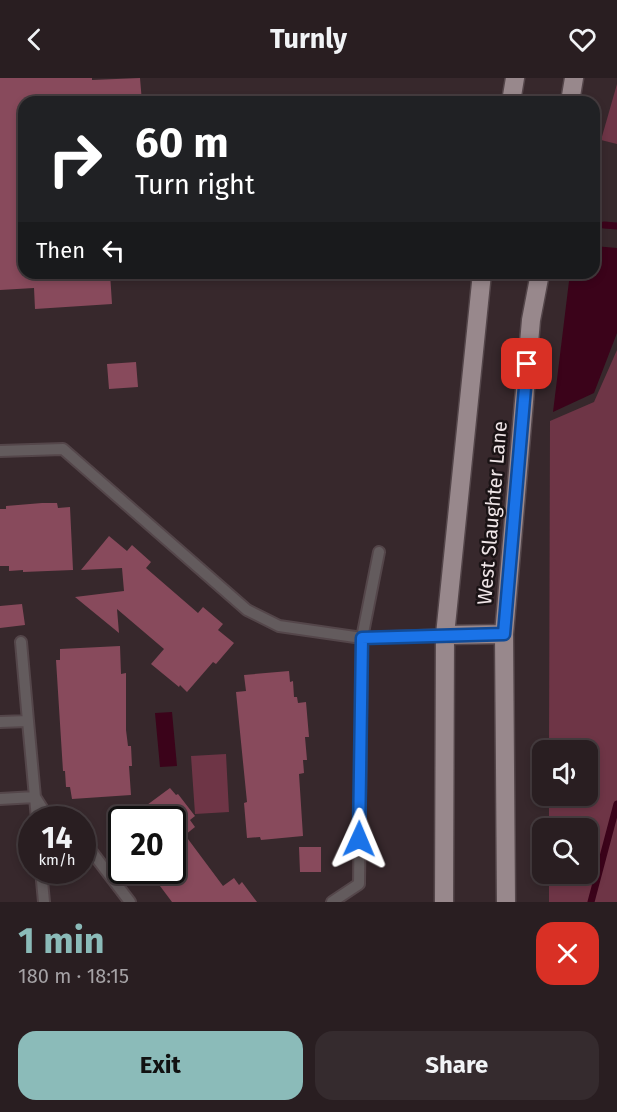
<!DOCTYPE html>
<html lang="en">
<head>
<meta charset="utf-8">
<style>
	:root { --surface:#291e21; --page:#352b2e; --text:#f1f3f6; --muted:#a5a2a5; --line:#453c3f; --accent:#8bbbb9 }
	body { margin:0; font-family:"Fira Sans",sans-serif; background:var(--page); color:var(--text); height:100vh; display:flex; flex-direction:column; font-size:22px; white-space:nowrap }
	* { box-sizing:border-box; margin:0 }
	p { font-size:20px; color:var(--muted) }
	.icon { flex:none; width:33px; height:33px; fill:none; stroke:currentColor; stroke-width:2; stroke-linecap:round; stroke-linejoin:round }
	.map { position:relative; height:824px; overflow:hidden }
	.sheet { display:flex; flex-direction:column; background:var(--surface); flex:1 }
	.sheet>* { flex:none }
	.banner { position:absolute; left:18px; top:18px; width:582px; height:183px; border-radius:18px; box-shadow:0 3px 9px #0003,0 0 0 2px var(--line); background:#202124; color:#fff; overflow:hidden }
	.buttons { position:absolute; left:532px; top:662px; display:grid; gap:12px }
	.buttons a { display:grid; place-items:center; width:66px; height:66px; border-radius:12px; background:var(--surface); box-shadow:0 3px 9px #0003,0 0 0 2px var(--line); font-size:30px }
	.speed { position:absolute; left:18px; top:728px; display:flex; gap:12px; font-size:30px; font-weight:700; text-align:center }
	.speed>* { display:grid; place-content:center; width:78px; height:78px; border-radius:50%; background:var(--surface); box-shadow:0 3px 9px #0003,0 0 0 2px var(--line); line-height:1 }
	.speed small { font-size:15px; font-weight:400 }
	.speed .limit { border:3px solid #111; border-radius:9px; background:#fff; color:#111 }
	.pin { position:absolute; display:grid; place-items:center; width:51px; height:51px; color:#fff; margin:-26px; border-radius:12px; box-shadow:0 3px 9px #0006 }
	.me { position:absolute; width:66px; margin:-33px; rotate:1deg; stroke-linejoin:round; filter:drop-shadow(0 0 4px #0008) }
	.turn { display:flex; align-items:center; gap:21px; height:126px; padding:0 18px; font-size:27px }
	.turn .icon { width:78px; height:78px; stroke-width:2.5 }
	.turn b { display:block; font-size:42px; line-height:51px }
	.then { display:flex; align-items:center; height:57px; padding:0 18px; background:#0003; gap:12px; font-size:22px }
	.round { display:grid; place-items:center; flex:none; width:63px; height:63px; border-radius:18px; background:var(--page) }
	.summary { display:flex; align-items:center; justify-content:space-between; height:102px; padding:0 18px }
	h1 { font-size:36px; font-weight:700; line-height:45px; color:var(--accent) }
	.primary-button { display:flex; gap:12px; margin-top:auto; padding:12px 18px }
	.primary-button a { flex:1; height:69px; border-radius:18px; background:var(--accent); color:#111; font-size:24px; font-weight:700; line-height:69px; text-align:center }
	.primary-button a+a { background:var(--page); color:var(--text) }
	header { display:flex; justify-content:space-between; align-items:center; height:78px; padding:0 18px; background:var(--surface); font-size:27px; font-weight:700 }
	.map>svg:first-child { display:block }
	.green { fill:#6e3546 }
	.water { fill:#3b031a }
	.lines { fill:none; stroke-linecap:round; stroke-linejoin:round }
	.stream { stroke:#3b031a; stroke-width:7 }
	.building { fill:#884a5c }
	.lane-casing { stroke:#54464a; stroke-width:14 }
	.primary-casing { stroke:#54464a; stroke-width:21 }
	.lane { stroke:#635b5d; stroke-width:10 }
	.primary { stroke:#98888c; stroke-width:18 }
	.route-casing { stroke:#114b97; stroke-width:15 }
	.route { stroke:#1a73e8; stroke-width:10 }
	.labels { text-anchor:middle; stroke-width:5; stroke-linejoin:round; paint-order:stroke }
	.street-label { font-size:20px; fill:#efe5e7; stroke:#1a1315 }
</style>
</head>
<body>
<header><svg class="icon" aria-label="back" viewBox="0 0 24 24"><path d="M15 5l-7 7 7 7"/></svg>Turnly<svg class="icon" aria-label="heart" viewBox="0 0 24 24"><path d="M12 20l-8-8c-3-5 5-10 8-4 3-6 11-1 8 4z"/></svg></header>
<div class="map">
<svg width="617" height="824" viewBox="0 0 617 824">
	<rect width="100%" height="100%" fill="#37282c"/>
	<path class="green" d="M 617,6 L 617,66 L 601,62 Z
		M 617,272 L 617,824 L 549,824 L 549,795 L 588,795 L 588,750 L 549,750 L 549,717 L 588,717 L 588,672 L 549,672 L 550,343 L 594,324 Z
		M 226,676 L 229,734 L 195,736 L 191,678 Z"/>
	<path class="water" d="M 594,168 L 617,170 L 617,255 L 594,315 L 553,334 L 570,195 L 594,195 Z
		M 172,634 L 177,688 L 160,689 L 155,635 Z"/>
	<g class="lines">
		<path class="stream" d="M 604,147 L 617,148
			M 591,824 L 617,726"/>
	</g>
	<path class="building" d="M 0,0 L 92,0 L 92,2 L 140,0 L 142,24 L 24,24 L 24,195 L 110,195 L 112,226 L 35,231 L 34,210 L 0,212 Z
		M 136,284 L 138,309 L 109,311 L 107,286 Z
		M 42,425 L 57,425 L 58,430 L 70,429 L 73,492 L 23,494 L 23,492 L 9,493 L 9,488 L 0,488 L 0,431 L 6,431 L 6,428 Z
		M 109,458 L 127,473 L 132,467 L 151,484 L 146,490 L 198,535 L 203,529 L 223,546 L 218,552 L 234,565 L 216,586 L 213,584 L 187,614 L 180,607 L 179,609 L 151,586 L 164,571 L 117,531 L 119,555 L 75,519 L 124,513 L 122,490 L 81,492 Z
		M 22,526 L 25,547 L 0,550 L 0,528 Z
		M 120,568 L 121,596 L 126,595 L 126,652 L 128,668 L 131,668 L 132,688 L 129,688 L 131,717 L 72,721 L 70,709 L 66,709 L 65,693 L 63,693 L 56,582 L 60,582 L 60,571 Z
		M 289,593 L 290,604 L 293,603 L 294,619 L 297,619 L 298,625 L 306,624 L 309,659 L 305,659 L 307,682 L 303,682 L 304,695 L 299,696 L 303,758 L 261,762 L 260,759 L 247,760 L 244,725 L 247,724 L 236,614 L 246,613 L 244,597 Z
		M 170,710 L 176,717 L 178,716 L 195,738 L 190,742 L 195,749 L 185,757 L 223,808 L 234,800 L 239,807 L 242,804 L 257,824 L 172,824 L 148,792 L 172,792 L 172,741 L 128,741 Z
		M 299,769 L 321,769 L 321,794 L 300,794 Z"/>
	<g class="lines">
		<g class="lane-casing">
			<path id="lane" d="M 0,373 L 63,371 L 247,532 L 279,548 L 362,560 L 445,557
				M 21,564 L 28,643
				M 0,644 L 28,643 L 37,741
				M 0,721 L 35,719 L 49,741
				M 82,761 L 130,824
				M 41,792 L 44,824
				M 332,824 L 359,806 L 362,560 L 379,474"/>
		</g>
		<g class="primary-casing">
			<path id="primary" d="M 511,24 L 515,0
				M 570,24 L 574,0
				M 445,557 L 504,556
				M 444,824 L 445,557 L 482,195
				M 506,824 L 504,556 L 531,242 L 540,195"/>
		</g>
		<use href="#lane" class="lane"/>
		<use href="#primary" class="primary"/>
	</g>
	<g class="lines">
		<g class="route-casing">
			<path id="route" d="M 359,761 L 362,560 L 504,556 L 527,286"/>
		</g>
		<use href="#route" class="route"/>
	</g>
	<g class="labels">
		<g class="street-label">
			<text transform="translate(492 435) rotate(-85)" y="7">West Slaughter Lane</text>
		</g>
	</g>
</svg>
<div class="buttons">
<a><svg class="icon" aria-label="sound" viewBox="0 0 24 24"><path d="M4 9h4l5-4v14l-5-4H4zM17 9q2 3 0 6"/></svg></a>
<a><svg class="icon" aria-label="search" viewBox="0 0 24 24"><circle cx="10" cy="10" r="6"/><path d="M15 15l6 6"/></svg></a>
</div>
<div class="speed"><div>14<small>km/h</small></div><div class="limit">20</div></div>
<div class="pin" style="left:527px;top:286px;background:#d93025"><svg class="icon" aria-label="arrive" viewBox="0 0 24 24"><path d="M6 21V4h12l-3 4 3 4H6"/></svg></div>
<svg class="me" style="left:359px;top:761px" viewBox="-20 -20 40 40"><path d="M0-17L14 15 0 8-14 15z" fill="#1a73e8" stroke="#fff" stroke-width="4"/></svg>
<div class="banner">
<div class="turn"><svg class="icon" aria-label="right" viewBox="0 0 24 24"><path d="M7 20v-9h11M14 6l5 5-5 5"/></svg><div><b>60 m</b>Turn right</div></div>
<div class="then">Then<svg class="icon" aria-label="left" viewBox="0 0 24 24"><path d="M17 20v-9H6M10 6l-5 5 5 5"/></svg></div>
</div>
</div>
<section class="sheet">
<div class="summary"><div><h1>1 min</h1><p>180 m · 18:15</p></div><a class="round" style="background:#d93025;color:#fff"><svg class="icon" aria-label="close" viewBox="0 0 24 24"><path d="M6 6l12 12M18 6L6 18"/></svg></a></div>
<div class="primary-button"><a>Exit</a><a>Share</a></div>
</section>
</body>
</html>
